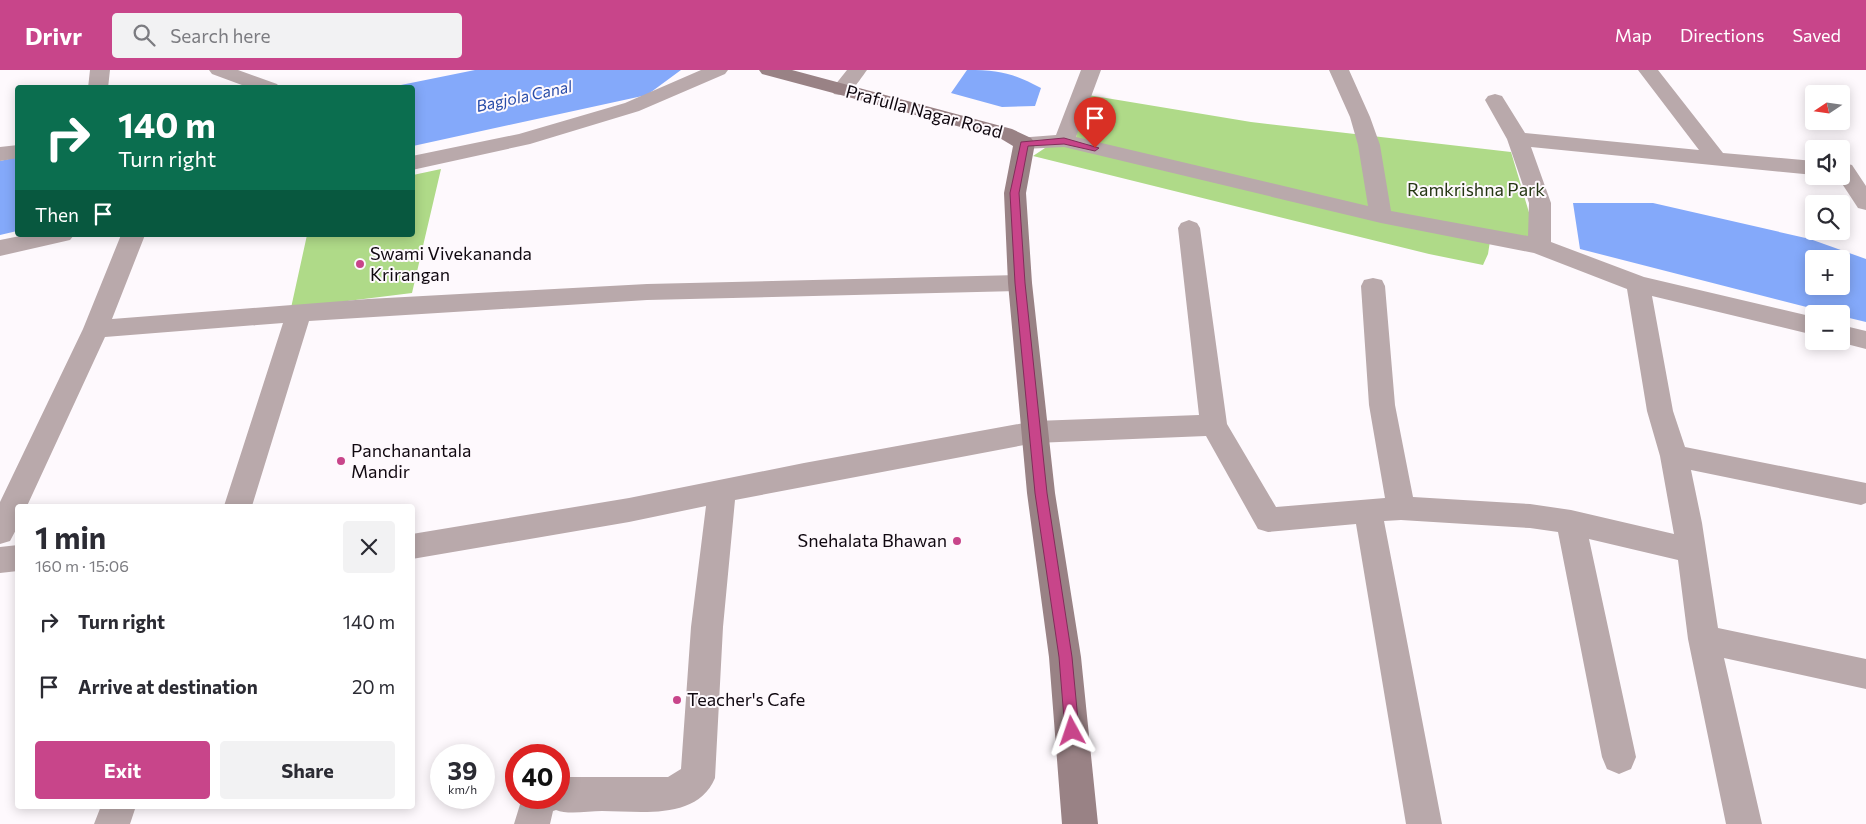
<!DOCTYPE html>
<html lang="en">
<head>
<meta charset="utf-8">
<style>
	:root { --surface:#fff; --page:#f2f2f3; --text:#2b2b33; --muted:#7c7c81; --accent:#c8458a }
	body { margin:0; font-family:Commissioner,sans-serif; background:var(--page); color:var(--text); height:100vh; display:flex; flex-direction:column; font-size:19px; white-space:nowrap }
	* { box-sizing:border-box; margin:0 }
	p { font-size:16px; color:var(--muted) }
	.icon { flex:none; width:28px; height:28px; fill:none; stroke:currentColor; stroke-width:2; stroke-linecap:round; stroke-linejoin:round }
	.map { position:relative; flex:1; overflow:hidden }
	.drawer { position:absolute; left:15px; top:434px; width:400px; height:305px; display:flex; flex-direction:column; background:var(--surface); border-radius:5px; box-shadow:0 2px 12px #0003 }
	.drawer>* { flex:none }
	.top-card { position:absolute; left:15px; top:15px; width:400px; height:152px; border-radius:5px; box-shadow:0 2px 12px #0003; background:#0b6e4f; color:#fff; overflow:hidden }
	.needle { width:32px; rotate:257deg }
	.buttons { position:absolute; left:1805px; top:15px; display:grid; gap:10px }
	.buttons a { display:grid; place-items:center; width:45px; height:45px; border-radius:5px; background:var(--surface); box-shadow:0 2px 12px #0003; font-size:25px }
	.speed { position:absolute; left:430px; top:674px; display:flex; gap:10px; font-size:25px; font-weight:700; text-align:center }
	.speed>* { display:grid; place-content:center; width:65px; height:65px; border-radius:50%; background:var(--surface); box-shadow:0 2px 12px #0003; line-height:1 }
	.speed small { font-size:12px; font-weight:400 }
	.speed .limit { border:8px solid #d22; background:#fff; color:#111 }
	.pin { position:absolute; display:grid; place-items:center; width:42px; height:42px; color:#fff; margin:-51px -21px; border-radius:50% 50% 50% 0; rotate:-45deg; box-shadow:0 0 5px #0007 }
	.pin .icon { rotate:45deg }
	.me { position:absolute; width:55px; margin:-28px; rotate:355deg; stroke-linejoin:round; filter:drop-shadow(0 0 4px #0008) }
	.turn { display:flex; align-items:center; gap:18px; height:105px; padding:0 20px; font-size:22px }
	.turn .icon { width:65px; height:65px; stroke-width:2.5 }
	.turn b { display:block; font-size:35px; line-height:42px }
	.then { display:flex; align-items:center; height:48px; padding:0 20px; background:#0003; gap:10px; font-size:19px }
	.round { display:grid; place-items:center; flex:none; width:52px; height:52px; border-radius:5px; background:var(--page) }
	.summary { display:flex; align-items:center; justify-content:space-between; height:85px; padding:0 20px }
	h1 { font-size:30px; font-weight:700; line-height:38px }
	.cta { display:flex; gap:10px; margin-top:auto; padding:10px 20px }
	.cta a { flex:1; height:58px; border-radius:5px; background:var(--accent); color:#fff; font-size:20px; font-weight:700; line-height:58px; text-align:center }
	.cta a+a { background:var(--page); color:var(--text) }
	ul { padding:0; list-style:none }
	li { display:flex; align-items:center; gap:15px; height:65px; padding:0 20px }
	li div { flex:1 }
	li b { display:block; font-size:19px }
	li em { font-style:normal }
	header { display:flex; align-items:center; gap:30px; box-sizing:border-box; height:70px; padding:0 25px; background:var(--accent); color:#fff }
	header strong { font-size:24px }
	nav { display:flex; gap:28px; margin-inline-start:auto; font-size:18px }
	.search { width:350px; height:45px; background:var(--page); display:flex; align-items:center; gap:12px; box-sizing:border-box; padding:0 18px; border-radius:5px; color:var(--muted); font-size:19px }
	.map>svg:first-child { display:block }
	.green { fill:#afda88 }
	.water { fill:#84a9fa; fill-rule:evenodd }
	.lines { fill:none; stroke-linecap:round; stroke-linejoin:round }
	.street { fill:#b9a9ab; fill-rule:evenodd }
	.secondary { fill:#998285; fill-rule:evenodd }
	.route { fill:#c8458a; stroke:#822d5a }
	.poi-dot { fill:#c8458a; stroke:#fef9fd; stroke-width:2 }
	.labels { text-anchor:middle; stroke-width:4; stroke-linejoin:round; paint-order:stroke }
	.far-water-label { font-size:16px; font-style:italic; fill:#284ca8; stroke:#fef9fd }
	.street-label { font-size:18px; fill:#100810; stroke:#fef9fd }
	.park-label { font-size:18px; fill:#253613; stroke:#fef9fd }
	.poi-label { font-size:18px; fill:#100810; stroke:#fef9fd; text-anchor:start }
</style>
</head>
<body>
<header>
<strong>Drivr</strong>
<div class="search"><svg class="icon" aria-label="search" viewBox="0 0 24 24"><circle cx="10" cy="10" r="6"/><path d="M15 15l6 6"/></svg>Search here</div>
<nav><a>Map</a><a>Directions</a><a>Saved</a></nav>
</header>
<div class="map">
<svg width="1866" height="754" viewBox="0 0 1866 754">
	<rect width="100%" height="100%" fill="#fef9fd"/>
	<path class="green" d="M 1082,24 L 1251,52 L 1511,82 L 1539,176 L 1490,171 L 1488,184 L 1483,195 L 1429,184 L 1033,86 L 1048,76 L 1076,68 Z
		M 441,99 L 412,223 L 291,238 L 307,165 L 412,165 L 413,105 Z"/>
	<path class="water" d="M 475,0 L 681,0 L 647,25 L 413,76 L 412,18 L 386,18 Z
		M 967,0 C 1000,0 1012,3 1041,18 L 1035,36 L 1002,37 L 951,23 Z
		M 17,87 L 17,161 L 0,165 L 0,91 Z
		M 1573,133 L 1653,133 L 1810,169 L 1866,189 L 1866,252 L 1841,246 L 1841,244 L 1834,244 L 1580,179 ZM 1814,189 L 1841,189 L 1841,216 L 1814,216 Z"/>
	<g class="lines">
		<path class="street" d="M 90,0 L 110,0 L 108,18 L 88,18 Z
			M 209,0 L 238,0 L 277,14 L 280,18 L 250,18 L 212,4 Z
			M 701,0 L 728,0 L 725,4 L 639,41 L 530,74 L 412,100 L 412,86 L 519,64 L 625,33 Z
			M 847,0 L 867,0 C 858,12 850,28 834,24 L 831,20 Z
			M 1081,0 L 1101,0 L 1076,67 L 1368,136 L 1358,75 L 1350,47 L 1329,0 L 1349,0 L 1370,47 L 1380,75 L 1391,141 L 1528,166 L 1529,133 L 1507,69 L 1485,30 L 1488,26 L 1495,24 L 1502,26 L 1525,63 L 1699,80 L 1638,0 L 1658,0 L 1723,83 L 1814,91 L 1814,105 L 1531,77 L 1551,133 L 1551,172 L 1644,207 L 1814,247 L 1814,265 L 1652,226 L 1673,341 L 1685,377 L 1866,413 L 1866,433 L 1861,435 L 1691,400 L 1702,453 L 1718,558 L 1866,589 L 1866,619 L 1724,588 L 1762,754 L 1726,754 L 1688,569 L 1678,490 L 1589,469 L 1636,687 L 1631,699 L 1619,704 L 1607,699 L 1602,687 L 1558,462 L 1530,458 L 1401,450 L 1384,451 L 1442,754 L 1406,754 L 1356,454 L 1268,462 L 1258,459 L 1206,366 L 1035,373 L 735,430 L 723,557 L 715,708 C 697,751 639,741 602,741 C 588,741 568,745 556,740 L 553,741 L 550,754 L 514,754 L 522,728 L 559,728 L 559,707 L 668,707 L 681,699 L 691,557 L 706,436 L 629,452 L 412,489 L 412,464 L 629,428 L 804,393 L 1035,351 L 1199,345 L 1178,158 L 1181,153 L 1189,150 L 1197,153 L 1200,158 L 1227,354 L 1276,437 L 1385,428 L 1369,335 L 1361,216 L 1364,210 L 1373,208 L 1382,210 L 1385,216 L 1395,335 L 1413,427 L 1530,434 L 1571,440 L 1674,464 L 1660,386 L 1647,341 L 1627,219 L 1534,183 L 1381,153 L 1064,77 L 1024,79 L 1017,78 L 1013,73 L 1017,68 L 1056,65 Z
			M 18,75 L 18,88 L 0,91 L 0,77 Z
			M 1844,93 L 1852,95 L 1866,116 L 1866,140 L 1858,138 L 1837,106 L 1841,106 L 1841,94 Z
			M 25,165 L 74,165 L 70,170 L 0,186 L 0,170 Z
			M 121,165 L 145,165 L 112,249 L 368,229 L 647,214 L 1020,205 L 1029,207 L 1032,213 L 1029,219 L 1020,221 L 647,230 L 309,251 L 252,436 L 224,436 L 283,253 L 105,267 L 27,436 L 18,436 L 18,456 L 10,471 L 0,474 L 0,432 L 83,259 Z
			M 1841,255 L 1866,261 L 1866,279 L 1835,271 L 1841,271 Z
			M 18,475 L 18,501 L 0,503 L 0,477 Z
			M 101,736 L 136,736 L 130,754 L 94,754 Z"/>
		<path class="secondary" d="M 759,0 L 792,0 L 1012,59 L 1031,68 L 1035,73 L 1026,123 L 1032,213 L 1055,423 L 1081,587 L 1098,754 L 1062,754 L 1049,587 L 1027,423 L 1008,213 L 1004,123 L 1013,76 L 998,67 L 762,4 Z"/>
	</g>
	<path class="route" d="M 1064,68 L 1099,78 L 1095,81 L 1064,74 L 1028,76 L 1019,123 L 1025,213 L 1047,423 L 1072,587 L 1079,661 L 1077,666 L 1072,668 L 1067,666 L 1065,661 L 1059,587 L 1035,423 L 1015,213 L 1010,123 L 1021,72 Z"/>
	<g class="poi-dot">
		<circle cx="360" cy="194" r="5"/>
		<circle cx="341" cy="391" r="5"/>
		<circle cx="957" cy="471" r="5"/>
		<circle cx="677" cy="630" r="5"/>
	</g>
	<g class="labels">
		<g class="far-water-label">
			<text transform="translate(524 26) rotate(-12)" y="6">Bagjola Canal</text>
		</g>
		<g class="street-label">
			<text transform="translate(924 42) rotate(15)" y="6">Prafulla Nagar Road</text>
		</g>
		<g class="park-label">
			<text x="1476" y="126">Ramkrishna Park</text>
		</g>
		<g class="poi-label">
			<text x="370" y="190">Swami Vivekananda<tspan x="370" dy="21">Krirangan</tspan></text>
			<text x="351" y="387">Panchanantala<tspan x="351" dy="21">Mandir</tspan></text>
			<text x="947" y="477" text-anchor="end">Snehalata Bhawan</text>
			<text x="687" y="636">Teacher's Cafe</text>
		</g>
	</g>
</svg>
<div class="buttons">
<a><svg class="needle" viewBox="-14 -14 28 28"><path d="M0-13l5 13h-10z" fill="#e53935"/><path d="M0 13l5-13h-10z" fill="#7c7c81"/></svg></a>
<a><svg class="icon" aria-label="sound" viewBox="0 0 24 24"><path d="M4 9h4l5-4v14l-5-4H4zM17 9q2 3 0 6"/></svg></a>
<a><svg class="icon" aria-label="search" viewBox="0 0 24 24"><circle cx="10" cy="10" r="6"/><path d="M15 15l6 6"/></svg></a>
<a>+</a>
<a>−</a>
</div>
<div class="speed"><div>39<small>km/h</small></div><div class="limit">40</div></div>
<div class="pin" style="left:1095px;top:78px;background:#d93025"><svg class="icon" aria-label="arrive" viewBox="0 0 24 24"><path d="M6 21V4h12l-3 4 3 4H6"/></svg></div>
<svg class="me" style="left:1072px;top:661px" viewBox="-20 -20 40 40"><path d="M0-17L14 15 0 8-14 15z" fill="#c8458a" stroke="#fff" stroke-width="4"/></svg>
<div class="top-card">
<div class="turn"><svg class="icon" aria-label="right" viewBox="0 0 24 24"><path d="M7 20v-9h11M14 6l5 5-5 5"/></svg><div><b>140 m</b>Turn right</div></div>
<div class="then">Then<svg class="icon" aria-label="arrive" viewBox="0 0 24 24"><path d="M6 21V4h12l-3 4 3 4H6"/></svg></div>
</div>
<section class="drawer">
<div class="summary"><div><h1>1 min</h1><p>160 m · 15:06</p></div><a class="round"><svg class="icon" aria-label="close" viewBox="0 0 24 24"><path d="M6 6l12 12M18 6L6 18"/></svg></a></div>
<ul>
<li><svg class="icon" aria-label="right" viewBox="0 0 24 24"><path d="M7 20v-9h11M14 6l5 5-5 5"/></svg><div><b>Turn right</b></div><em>140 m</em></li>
<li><svg class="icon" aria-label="arrive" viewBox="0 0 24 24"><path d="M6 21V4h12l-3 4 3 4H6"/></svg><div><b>Arrive at destination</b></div><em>20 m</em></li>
</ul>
<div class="cta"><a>Exit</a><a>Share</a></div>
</section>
</div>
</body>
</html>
